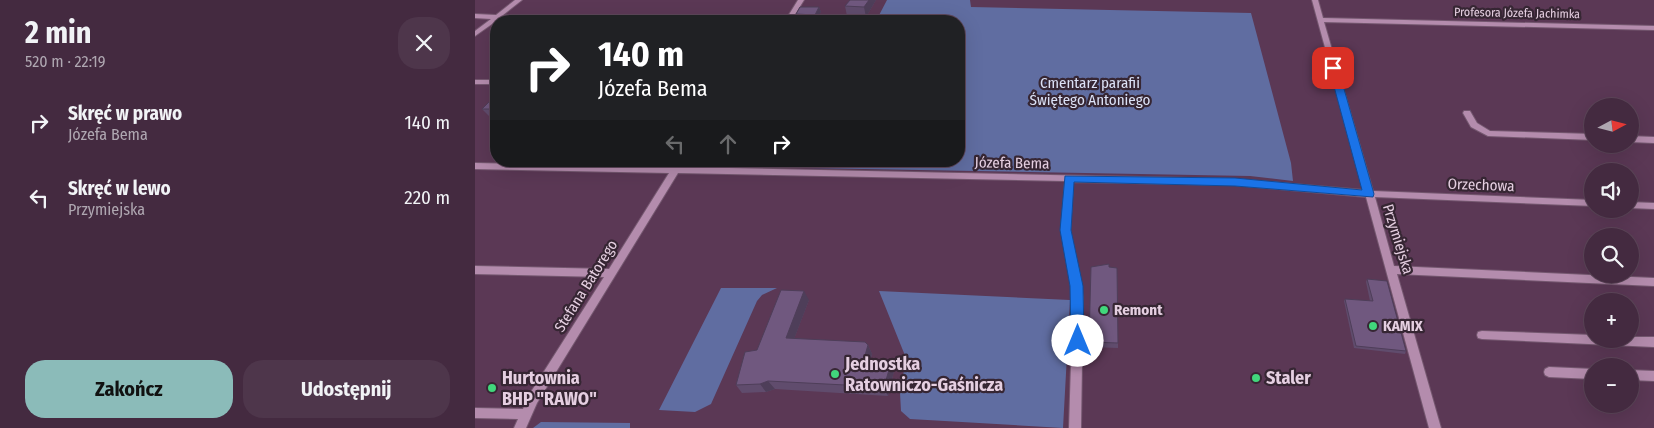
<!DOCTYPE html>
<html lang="pl">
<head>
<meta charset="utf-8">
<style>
	:root { --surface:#442a40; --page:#4e364b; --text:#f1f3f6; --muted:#afa7b1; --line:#5c4659; --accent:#8bbbb9 }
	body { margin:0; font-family:"Fira Sans Condensed",sans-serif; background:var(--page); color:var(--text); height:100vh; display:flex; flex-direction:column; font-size:19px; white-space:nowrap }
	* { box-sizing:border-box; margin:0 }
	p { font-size:16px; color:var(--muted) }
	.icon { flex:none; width:28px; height:28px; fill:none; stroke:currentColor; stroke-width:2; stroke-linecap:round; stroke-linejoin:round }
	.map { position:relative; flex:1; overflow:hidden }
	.sheet { display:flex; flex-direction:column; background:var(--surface); width:475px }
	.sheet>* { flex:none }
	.guide { position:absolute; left:15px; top:15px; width:475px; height:152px; border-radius:20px; box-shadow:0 5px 20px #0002,0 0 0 1px var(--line); background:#202124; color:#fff; overflow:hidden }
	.needle { width:32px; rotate:83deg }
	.tools { position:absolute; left:1109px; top:98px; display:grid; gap:10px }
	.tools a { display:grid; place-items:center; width:55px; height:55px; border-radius:50%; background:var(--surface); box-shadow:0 5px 20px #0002,0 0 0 1px var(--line); font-size:25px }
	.pin { position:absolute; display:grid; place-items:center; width:42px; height:42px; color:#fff; margin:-21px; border-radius:10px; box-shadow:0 2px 8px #0006 }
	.me { position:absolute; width:55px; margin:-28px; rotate:0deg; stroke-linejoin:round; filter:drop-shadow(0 0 4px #0008) }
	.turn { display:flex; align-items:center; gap:18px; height:105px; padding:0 25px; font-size:22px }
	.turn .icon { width:65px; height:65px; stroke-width:2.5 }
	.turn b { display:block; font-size:35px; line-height:42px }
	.lanes { display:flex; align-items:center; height:48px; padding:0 25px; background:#0003; justify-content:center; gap:25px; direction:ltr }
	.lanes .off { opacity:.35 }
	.round { display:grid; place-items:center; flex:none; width:52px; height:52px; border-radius:20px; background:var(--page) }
	.head { display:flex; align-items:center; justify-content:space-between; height:85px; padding:0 25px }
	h1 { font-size:30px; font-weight:700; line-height:38px }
	.primary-button { display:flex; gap:10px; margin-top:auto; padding:10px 25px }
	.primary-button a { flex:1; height:58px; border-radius:20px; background:var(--accent); color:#111; font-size:20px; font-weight:700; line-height:58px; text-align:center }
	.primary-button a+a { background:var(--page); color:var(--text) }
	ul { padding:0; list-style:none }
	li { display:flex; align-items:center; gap:15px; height:75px; padding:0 25px }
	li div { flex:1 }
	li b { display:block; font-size:19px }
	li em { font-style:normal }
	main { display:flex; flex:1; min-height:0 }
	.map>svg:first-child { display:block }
	.green { fill:#606da1 }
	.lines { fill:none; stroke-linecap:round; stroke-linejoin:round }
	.minor-casing { stroke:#74576f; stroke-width:2 }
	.minor { fill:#b48cad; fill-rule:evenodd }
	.wall { fill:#604c6d }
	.shaded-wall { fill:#4e3e59 }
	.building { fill:#70587f; stroke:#4e3e59 }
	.route { fill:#1a73e8; stroke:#114b97 }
	.poi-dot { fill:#41d77c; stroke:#362633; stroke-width:2 }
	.labels { text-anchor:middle; stroke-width:4.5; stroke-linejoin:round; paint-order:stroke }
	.far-street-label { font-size:12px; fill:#e5cfe1; stroke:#362633 }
	.park-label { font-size:15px; fill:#dce2f7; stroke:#362633 }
	.street-label { font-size:15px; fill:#e5cfe1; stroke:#362633 }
	.poi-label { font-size:15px; font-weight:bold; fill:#e5cfe1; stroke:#362633; text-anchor:start }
	.near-poi-label { font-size:18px; font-weight:bold; fill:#e5cfe1; stroke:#362633; text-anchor:start }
</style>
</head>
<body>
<main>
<section class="sheet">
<div class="head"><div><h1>2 min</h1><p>520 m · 22:19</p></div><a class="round"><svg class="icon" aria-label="close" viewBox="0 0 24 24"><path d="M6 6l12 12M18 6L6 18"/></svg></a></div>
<ul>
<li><svg class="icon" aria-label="right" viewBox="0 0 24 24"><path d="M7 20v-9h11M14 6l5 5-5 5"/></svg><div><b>Skręć w prawo</b><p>Józefa Bema</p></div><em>140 m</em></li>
<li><svg class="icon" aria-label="left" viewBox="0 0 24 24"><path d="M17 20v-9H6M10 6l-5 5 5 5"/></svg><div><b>Skręć w lewo</b><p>Przymiejska</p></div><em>220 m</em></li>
</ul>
<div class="primary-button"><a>Zakończ</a><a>Udostępnij</a></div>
</section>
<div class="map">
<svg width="1179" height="428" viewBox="0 0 1179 428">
	<rect width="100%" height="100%" fill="#5b3855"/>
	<path class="green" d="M 412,0 L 495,0 L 496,7 L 776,13 L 816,163 L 818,181 L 775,176 L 274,167 L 277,161 L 484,161 L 484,21 L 401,21 Z
		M 246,288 L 302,288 L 287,295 L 282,301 L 236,404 L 220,412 L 184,410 Z
		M 404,291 L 595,300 L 588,428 L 435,419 L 426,411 L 425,393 L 431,358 Z
		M 66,422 L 155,423 L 155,428 L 58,428 Z"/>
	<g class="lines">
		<g class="minor-casing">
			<path id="minor" d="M 40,0 L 47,0 L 28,15 L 126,19 L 129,21 L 84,21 L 24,19 L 0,36 L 0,31 L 16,19 L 0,18 L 0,14 L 21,15 Z
				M 323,0 L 329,0 L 316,21 L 310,21 Z
				M 837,0 L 843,0 L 848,18 L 1179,26 L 1179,30 L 849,22 L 898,191 L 1118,200 L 1118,206 L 900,197 L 919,266 L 1179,278 L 1179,286 L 922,274 L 966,428 L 954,428 L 891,197 L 760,185 L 598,182 L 595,230 L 608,298 L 606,428 L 594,428 L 598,298 L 587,230 L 590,181 L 203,173 L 62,403 L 51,428 L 39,428 L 43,419 L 0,418 L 0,408 L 48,409 L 54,395 L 129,277 L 0,274 L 0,266 L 134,269 L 194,173 L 0,169 L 0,163 L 198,167 L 202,161 L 210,161 L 206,167 L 760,179 L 889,190 Z
				M 0,80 L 21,80 L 21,84 L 0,84 Z
				M 989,111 L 995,111 L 1002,123 L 1015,131 L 1118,134 L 1118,140 L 1013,136 L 996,127 L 988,113 Z
				M 1155,136 L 1179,137 L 1179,143 L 1155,142 Z
				M 1155,202 L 1179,203 L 1179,209 L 1155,208 Z
				M 1007,331 L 1118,335 L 1118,339 L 1155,339 L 1155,337 L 1179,337 L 1179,347 L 1007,339 L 1003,338 L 1002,335 L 1003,332 Z
				M 1074,367 L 1118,369 L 1118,379 L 1074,377 L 1070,375 L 1069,372 L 1070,369 Z
				M 1155,370 L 1179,371 L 1179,381 L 1155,380 Z"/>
		</g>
		<use href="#minor" class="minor"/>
	</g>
	<path class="wall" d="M 375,0 L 401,0 L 391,17 L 372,16 L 370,6 Z
		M 344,7 L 346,12 L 341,20 L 322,19 L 321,14 Z
		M 21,95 L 21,116 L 14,116 L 7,109 Z
		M 616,267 L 643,343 L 643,348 L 614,347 Z
		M 892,279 L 931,351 L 930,354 L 879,348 L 869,301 L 870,299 L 895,301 L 891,282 Z
		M 334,300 L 319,339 L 393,345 L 397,354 L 395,362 L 416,363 L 419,371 L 413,396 L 300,389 L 291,392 L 267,393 L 261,385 L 282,350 Z"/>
	<path class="shaded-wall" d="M 394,0 L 401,0 L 391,17 L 389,7 Z
		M 344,7 L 346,12 L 341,20 L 340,15 Z
		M 329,291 L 334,300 L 316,347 L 311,338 Z
		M 393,345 L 397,354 L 392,370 L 388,362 Z
		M 416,363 L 419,371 L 413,396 L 409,387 Z
		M 293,381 L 300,389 L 291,392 L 285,384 Z"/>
	<path class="building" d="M 375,0 L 394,0 L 389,7 L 370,6 Z
		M 325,7 L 344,7 L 340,15 L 321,14 Z
		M 21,95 L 21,107 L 19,109 L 7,109 Z
		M 634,264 L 634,267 L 642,268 L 643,343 L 614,342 L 616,267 Z
		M 892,279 L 912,281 L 931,351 L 881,346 L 870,299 L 898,301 Z
		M 306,290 L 329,291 L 311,338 L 390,342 L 393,345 L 388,362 L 416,363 L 409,387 L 293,381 L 285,384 L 261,385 L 270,352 L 282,350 Z"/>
	<path class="route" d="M 858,65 L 863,68 L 899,194 L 898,197 L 760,186 L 599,182 L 596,230 L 608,286 L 609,341 L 607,345 L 603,346 L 598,345 L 596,341 L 595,286 L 585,230 L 590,176 L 760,178 L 887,190 L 854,68 Z"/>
	<g class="poi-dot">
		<circle cx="629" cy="310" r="5"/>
		<circle cx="898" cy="326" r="5"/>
		<circle cx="360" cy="374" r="5"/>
		<circle cx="781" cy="378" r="5"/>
		<circle cx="17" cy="388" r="5"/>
	</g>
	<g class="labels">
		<g class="far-street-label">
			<text transform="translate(1042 13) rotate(1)" y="4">Profesora Józefa Jachimka</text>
		</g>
		<g class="park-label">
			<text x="615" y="88">Cmentarz parafii<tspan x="615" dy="17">Świętego Antoniego</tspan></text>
		</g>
		<g class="street-label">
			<text transform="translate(537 163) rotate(1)" y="5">Józefa Bema</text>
			<text transform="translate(1006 185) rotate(2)" y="5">Orzechowa</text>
			<text transform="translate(923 239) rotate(73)" y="5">Przymiejska</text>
			<text transform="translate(111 286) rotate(-58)" y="5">Stefana Batorego</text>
		</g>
		<g class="poi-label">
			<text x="639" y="315">Remont</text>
			<text x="908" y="331">KAMIX</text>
		</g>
		<g class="near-poi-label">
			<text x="370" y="370">Jednostka<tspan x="370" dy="21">Ratowniczo-Gaśnicza</tspan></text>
			<text x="27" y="384">Hurtownia<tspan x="27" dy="21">BHP "RAWO"</tspan></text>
			<text x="791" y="384">Staler</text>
		</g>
	</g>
</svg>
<div class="tools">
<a><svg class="needle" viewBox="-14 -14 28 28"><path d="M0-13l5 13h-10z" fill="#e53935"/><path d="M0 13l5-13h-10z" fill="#afa7b1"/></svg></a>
<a><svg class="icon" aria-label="sound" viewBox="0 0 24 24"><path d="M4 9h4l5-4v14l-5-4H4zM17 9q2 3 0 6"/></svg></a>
<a><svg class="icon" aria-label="search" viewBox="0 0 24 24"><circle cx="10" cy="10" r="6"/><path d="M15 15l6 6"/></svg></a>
<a>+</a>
<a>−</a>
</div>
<div class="pin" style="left:858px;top:68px;background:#d93025"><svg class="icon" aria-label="arrive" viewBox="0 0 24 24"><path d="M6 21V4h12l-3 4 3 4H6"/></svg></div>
<svg class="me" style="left:603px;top:341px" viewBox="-20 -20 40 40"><circle r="19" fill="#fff"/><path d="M0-13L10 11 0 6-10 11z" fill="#1a73e8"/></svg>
<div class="guide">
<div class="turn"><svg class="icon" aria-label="right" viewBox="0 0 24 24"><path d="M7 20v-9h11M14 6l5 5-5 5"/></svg><div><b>140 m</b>Józefa Bema</div></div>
<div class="lanes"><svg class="icon off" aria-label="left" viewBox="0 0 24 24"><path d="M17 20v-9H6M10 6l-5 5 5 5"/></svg><svg class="icon off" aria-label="ahead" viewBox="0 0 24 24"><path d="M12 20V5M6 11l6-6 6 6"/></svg><svg class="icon" aria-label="right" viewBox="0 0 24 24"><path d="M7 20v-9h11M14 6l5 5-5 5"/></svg></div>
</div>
</div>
</main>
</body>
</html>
